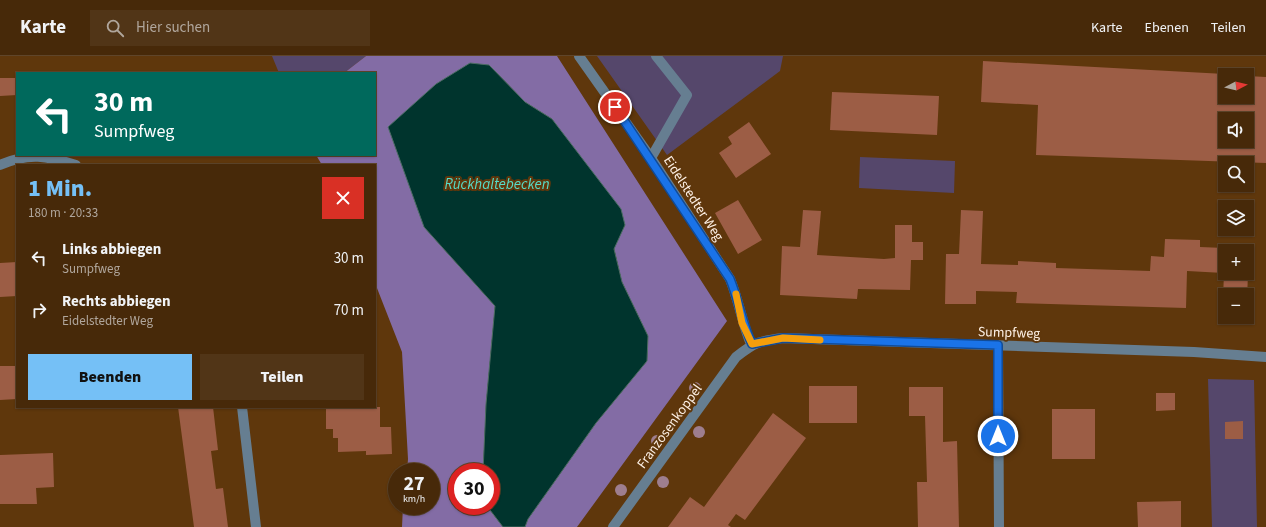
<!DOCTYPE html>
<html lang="de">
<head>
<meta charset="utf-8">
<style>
	:root { --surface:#472909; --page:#513517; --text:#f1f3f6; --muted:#b0a69c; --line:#5f452a; --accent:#75c0f6 }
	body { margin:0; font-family:"Source Sans 3",sans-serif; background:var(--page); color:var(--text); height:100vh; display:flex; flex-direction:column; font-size:15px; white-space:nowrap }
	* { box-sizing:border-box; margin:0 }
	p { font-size:13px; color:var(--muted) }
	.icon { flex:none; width:22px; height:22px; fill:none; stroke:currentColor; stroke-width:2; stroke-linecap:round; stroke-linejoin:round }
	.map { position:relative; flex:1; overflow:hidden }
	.details { position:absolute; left:16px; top:108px; width:360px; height:244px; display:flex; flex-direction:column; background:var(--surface); border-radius:0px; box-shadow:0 1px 3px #0004,0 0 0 1px var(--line) }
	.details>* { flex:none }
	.guide { position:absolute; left:16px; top:16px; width:360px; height:84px; border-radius:0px; box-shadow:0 1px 3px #0004,0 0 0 1px var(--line); background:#00695c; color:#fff; overflow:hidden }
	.needle { width:26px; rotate:83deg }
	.fabs { position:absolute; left:1218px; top:12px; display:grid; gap:8px }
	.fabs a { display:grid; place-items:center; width:36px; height:36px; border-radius:0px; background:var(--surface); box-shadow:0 1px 3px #0004,0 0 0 1px var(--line); font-size:20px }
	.speed { position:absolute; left:388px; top:407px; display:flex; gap:8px; font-size:20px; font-weight:700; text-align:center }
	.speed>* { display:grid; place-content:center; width:52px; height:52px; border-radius:50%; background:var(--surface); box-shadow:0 1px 3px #0004,0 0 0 1px var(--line); line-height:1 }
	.speed small { font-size:10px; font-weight:400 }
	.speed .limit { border:6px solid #d22; background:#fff; color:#111 }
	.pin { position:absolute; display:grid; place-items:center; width:34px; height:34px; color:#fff; margin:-17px; border:2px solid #fff; border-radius:50%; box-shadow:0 1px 4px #0007 }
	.me { position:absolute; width:44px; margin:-22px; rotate:0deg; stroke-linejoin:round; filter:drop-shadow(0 0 3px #0008) }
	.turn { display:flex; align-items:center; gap:14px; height:84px; padding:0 12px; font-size:18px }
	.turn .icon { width:52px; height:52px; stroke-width:2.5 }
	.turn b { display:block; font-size:28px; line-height:34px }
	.round { display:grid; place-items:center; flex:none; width:42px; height:42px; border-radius:0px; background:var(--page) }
	.summary { display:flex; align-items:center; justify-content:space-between; height:68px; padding:0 12px }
	h1 { font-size:24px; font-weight:800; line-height:30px; color:var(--accent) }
	.action { display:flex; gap:8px; margin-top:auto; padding:8px 12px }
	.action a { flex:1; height:46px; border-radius:0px; background:var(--accent); color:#111; font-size:16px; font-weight:800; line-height:46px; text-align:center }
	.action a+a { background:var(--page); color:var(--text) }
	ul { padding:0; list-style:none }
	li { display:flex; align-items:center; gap:12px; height:52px; padding:0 12px }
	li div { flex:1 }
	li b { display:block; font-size:15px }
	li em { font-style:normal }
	header { display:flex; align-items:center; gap:24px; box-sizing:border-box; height:56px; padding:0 20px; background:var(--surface); border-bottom:1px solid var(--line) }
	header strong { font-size:19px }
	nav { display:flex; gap:22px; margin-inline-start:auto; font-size:14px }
	.search { width:280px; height:36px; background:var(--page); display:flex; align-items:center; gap:10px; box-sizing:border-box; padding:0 14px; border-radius:0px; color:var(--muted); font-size:15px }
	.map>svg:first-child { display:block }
	.green { fill:#55476b }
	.forest { fill:#836ca5 }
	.water { fill:#00342d; stroke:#4c6c64 }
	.building { fill:#9c5d45; fill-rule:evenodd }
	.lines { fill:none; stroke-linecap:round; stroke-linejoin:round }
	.lane { stroke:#667e91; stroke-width:10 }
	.street { stroke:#667e91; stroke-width:10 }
	.tree { fill:#9e7e8f }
	.route-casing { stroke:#114b97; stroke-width:10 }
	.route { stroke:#1a73e8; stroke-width:7 }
	.slow { stroke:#f59e0b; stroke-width:7 }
	.labels { text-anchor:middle; stroke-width:4; stroke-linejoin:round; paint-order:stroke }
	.street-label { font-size:14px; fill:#fdf0e5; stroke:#5f370c }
	.water-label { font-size:15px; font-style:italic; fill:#56dcc8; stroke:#5f370c }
</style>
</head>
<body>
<header>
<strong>Karte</strong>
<div class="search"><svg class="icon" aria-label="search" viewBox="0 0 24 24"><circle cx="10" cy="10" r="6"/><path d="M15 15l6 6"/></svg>Hier suchen</div>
<nav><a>Karte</a><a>Ebenen</a><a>Teilen</a></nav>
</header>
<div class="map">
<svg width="1266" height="471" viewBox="0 0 1266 471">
	<rect width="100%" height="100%" fill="#5f370c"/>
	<path class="green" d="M 272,0 L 366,0 L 344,17 L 279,17 Z
		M 597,0 L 783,0 L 780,15 L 667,99 Z
		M 860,101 L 955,105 L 954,137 L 859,132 Z
		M 1208,323 L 1254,324 L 1257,471 L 1212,471 Z"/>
	<path class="forest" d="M 366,0 L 557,0 L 727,265 L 577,471 L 525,471 L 528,463 L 596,367 L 647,305 L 648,280 L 622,226 L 614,192 L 625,169 L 552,63 L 525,46 L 489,9 L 424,171 L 495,250 L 486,348 L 483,416 L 457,416 L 457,450 L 487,450 L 503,471 L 402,471 L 403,450 L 431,450 L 431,416 L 407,416 L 408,403 L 402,296 L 375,227 L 375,109 L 322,109 L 316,99 L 375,99 L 375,17 L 344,17 Z"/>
	<path class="water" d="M 470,7 L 489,9 L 525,46 L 552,63 L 621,153 L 625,169 L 614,193 L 622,226 L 648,280 L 647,305 L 596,367 L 528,463 L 525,471 L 503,471 L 487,450 L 491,450 L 491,416 L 483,416 L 486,348 L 495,250 L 424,171 L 388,71 L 436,28 Z"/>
	<path class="building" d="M 983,5 L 1225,18 L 1230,19 L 1225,19 L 1225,41 L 1247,41 L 1247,20 L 1266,21 L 1266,107 L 1036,99 L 1038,49 L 981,46 ZM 1225,63 L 1247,63 L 1247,85 L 1225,85 Z
		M 0,22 L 17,22 L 17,39 L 0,40 Z
		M 832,36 L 939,40 L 937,79 L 830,74 Z
		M 749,66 L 771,98 L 736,122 L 719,97 L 732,88 L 728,81 Z
		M 738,144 L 762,184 L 738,198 L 715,157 Z
		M 803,154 L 821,155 L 817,199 L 884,203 L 895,202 L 895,169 L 912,169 L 912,186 L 923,186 L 923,204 L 911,204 L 910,234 L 858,233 L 857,243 L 780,239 L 782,190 L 800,191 Z
		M 961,154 L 983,155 L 981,208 L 1018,209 L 1018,205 L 1056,207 L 1056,212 L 1150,215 L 1151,200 L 1164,201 L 1165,183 L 1200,184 L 1200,191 L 1249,193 L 1247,243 L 1247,239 L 1225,239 L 1225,242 L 1223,242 L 1224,217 L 1187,215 L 1186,252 L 1016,247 L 1017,236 L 976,235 L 976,248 L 945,248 L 946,198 L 959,198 ZM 1225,195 L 1247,195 L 1247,217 L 1225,217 Z
		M 17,206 L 17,240 L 0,241 L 0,207 Z
		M 0,310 L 17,310 L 17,343 L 0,344 Z
		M 809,330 L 857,330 L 857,367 L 809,367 Z
		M 909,331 L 943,331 L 943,386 L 957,385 L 959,471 L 918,471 L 917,426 L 927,426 L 925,360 L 909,360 Z
		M 1156,337 L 1175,337 L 1175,354 L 1156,355 Z
		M 178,351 L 213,351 L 218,394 L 211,395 L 216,433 L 223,432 L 228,471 L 194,471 Z
		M 326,351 L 380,351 L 380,371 L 391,371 L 392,398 L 366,399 L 366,395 L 338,396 L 338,382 L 333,382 L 333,373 L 326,373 Z
		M 1052,353 L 1095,353 L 1095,403 L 1052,403 Z
		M 773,357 L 806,382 L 745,464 L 736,458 L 728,469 L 731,471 L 668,471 L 690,441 L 704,451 Z
		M 1243,365 L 1243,383 L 1225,383 L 1225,366 Z
		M 53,397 L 54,431 L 36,432 L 37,448 L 0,448 L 0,399 Z
		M 1181,445 L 1181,471 L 1138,471 L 1137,446 Z"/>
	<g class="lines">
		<path class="lane" d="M 651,102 L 687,39 L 656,0"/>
		<path class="street" d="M 579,0 L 651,102 L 730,223 C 739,245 742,267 751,288
			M 0,109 C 29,96 47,100 76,109
			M 998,289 L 999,471
			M 242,351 L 256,471
			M 613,471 L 736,301 C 755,286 759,285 783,282 L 1194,296 L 1266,301"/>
	</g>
	<g class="tree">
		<circle cx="695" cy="332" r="6"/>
		<circle cx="699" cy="376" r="6"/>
		<circle cx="657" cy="385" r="6"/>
		<circle cx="663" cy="426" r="6"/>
		<circle cx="621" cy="434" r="6"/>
	</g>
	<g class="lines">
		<g class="route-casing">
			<path id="route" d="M 615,51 L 730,223 C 739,245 742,267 752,288 L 783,282 L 998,289 L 998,380"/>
		</g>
		<use href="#route" class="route"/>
		<path class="slow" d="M 736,238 L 742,267 L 752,288 L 783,282 L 820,284"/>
	</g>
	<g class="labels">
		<g class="street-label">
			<text transform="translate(694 142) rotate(57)" y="5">Eidelstedter Weg</text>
			<text transform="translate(1009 276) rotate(2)" y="5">Sumpfweg</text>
			<text transform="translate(669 370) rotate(-54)" y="5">Franzosenkoppel</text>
		</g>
		<g class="water-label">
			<text x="497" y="133">Rückhaltebecken</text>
		</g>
	</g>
</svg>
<div class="fabs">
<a><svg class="needle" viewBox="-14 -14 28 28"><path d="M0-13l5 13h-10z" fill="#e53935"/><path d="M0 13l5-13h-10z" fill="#b0a69c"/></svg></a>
<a><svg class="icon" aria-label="sound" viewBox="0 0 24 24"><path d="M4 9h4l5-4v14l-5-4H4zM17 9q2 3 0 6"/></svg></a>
<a><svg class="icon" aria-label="search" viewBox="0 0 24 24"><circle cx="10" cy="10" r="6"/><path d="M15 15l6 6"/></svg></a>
<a><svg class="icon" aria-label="layers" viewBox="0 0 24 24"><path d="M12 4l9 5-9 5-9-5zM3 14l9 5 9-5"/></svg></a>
<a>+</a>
<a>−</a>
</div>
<div class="speed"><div>27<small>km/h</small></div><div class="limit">30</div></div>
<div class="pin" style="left:615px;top:51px;background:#d93025"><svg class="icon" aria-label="arrive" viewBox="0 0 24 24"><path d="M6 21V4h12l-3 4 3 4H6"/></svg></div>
<svg class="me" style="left:998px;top:380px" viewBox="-20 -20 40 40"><circle r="17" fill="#1a73e8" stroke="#fff" stroke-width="3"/><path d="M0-11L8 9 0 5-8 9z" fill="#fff"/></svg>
<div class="guide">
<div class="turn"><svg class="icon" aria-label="left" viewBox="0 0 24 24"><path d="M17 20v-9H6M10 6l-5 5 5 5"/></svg><div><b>30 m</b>Sumpfweg</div></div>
</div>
<section class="details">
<div class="summary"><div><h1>1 Min.</h1><p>180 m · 20:33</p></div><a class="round" style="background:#d93025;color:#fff"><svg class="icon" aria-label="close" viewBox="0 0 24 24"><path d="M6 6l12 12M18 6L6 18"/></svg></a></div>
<ul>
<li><svg class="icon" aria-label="left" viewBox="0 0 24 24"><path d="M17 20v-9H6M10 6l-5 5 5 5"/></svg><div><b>Links abbiegen</b><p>Sumpfweg</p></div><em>30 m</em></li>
<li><svg class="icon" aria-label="right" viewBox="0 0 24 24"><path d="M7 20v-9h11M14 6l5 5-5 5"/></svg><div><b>Rechts abbiegen</b><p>Eidelstedter Weg</p></div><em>70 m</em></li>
</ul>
<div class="action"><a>Beenden</a><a>Teilen</a></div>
</section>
</div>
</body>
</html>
